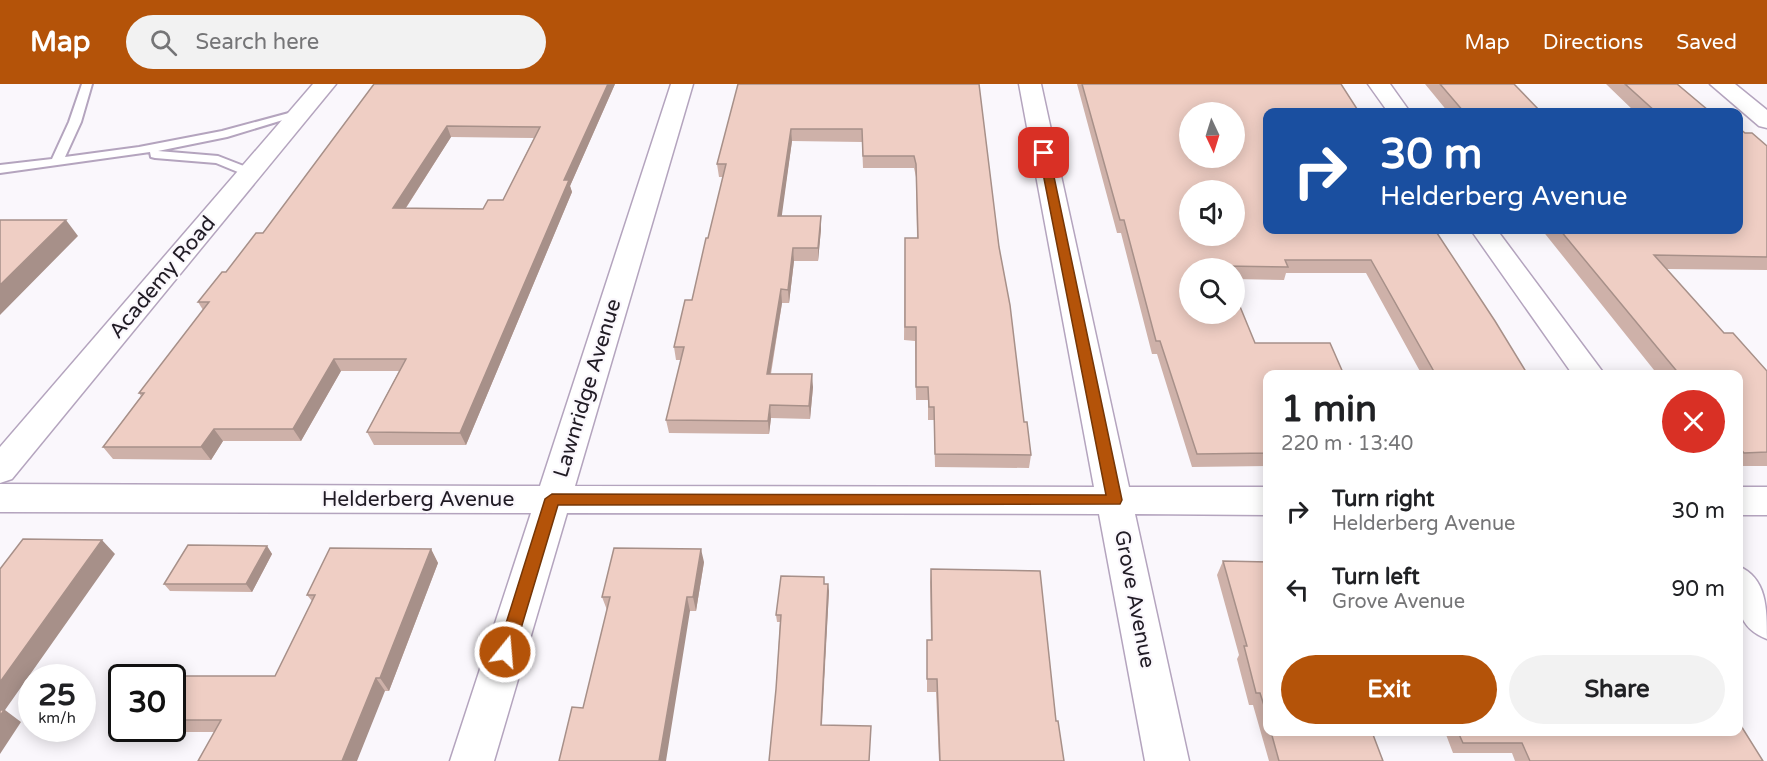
<!DOCTYPE html>
<html lang="en">
<head>
<meta charset="utf-8">
<style>
	:root { --surface:#fff; --page:#f2f2f2; --text:#202124; --muted:#757577; --accent:#b45309 }
	body { margin:0; font-family:"Varela Round",sans-serif; background:var(--page); color:var(--text); height:100vh; display:flex; flex-direction:column; font-size:22px; white-space:nowrap }
	* { box-sizing:border-box; margin:0 }
	p { font-size:20px; color:var(--muted) }
	.icon { flex:none; width:33px; height:33px; fill:none; stroke:currentColor; stroke-width:2; stroke-linecap:round; stroke-linejoin:round }
	.map { position:relative; flex:1; overflow:hidden }
	.sheet { position:absolute; left:1263px; top:286px; width:480px; height:366px; display:flex; flex-direction:column; background:var(--surface); border-radius:12px; box-shadow:0 3px 15px #0003 }
	.sheet>* { flex:none }
	.hud { position:absolute; left:1263px; top:24px; width:480px; height:126px; border-radius:12px; box-shadow:0 3px 15px #0003; background:#1a4fa0; color:#fff; overflow:hidden }
	.needle { width:39px; rotate:176deg }
	.tools { position:absolute; left:1179px; top:18px; display:grid; gap:12px }
	.tools a { display:grid; place-items:center; width:66px; height:66px; border-radius:50%; background:var(--surface); box-shadow:0 3px 15px #0003; font-size:30px }
	.speed { position:absolute; left:18px; top:580px; display:flex; gap:12px; font-size:30px; font-weight:700; text-align:center }
	.speed>* { display:grid; place-content:center; width:78px; height:78px; border-radius:50%; background:var(--surface); box-shadow:0 3px 15px #0003; line-height:1 }
	.speed small { font-size:15px; font-weight:400 }
	.speed .limit { border:3px solid #111; border-radius:9px; background:#fff; color:#111 }
	.pin { position:absolute; display:grid; place-items:center; width:51px; height:51px; color:#fff; margin:-26px; border-radius:12px; box-shadow:0 3px 9px #0006 }
	.me { position:absolute; width:66px; margin:-33px; rotate:17deg; stroke-linejoin:round; filter:drop-shadow(0 0 4px #0008) }
	.turn { display:flex; align-items:center; gap:21px; height:126px; padding:0 18px; font-size:27px }
	.turn .icon { width:78px; height:78px; stroke-width:2.5 }
	.turn b { display:block; font-size:42px; line-height:51px }
	.round { display:grid; place-items:center; flex:none; width:63px; height:63px; border-radius:32px; background:var(--page) }
	.headline { display:flex; align-items:center; justify-content:space-between; height:102px; padding:0 18px }
	h1 { font-size:36px; font-weight:700; line-height:45px }
	.primary-button { display:flex; gap:12px; margin-top:auto; padding:12px 18px }
	.primary-button a { flex:1; height:69px; border-radius:36px; background:var(--accent); color:#fff; font-size:24px; font-weight:700; line-height:69px; text-align:center }
	.primary-button a+a { background:var(--page); color:var(--text) }
	ul { padding:0; list-style:none }
	li { display:flex; align-items:center; gap:18px; height:78px; padding:0 18px }
	li div { flex:1 }
	li b { display:block; font-size:22px }
	li em { font-style:normal }
	header { display:flex; align-items:center; gap:36px; box-sizing:border-box; height:84px; padding:0 30px; background:var(--accent); color:#fff }
	header strong { font-size:28px }
	nav { display:flex; gap:33px; margin-inline-start:auto; font-size:21px }
	.search { width:420px; height:54px; background:var(--page); display:flex; align-items:center; gap:15px; box-sizing:border-box; padding:0 21px; border-radius:33px; color:var(--muted); font-size:22px }
	.map>svg:first-child { display:block }
	.lines { fill:none; stroke-linecap:round; stroke-linejoin:round }
	.service-casing { stroke:#b4a4be; stroke-width:4 }
	.minor-casing { stroke:#b4a4be; stroke-width:3 }
	.tertiary-casing { stroke:#b4a4be; stroke-width:3 }
	.service { fill:#fff; fill-rule:evenodd }
	.minor { fill:#fff; fill-rule:evenodd }
	.tertiary { fill:#fff; fill-rule:evenodd }
	.wall { fill:#ceb1a9; fill-rule:evenodd }
	.shaded-wall { fill:#a79089 }
	.building { fill:#efcec4; stroke:#a79089; stroke-width:1.5; fill-rule:evenodd }
	.route { fill:#b45309; stroke:#753606; stroke-width:1.5 }
	.labels { text-anchor:middle; stroke-width:4.5; stroke-linejoin:round; paint-order:stroke }
	.street-label { font-size:21px; fill:#201b24; stroke:#faf7fc }
</style>
</head>
<body>
<header>
<strong>Map</strong>
<div class="search"><svg class="icon" aria-label="search" viewBox="0 0 24 24"><circle cx="10" cy="10" r="6"/><path d="M15 15l6 6"/></svg>Search here</div>
<nav><a>Map</a><a>Directions</a><a>Saved</a></nav>
</header>
<div class="map">
<svg width="1767" height="677" viewBox="0 0 1767 677">
	<rect width="100%" height="100%" fill="#faf7fc"/>
	<g class="lines">
		<g class="service-casing">
			<path id="service" d="M 82,0 L 92,0 L 81,38 L 65,73 L 139,63 L 222,47 L 300,26 L 306,29 L 227,53 L 158,67 L 218,72 L 254,86 L 254,92 L 250,93 L 216,79 L 155,74 L 151,73 L 150,68 L 0,89 L 0,81 L 52,75 L 69,38 Z"/>
		</g>
		<g class="minor-casing">
			<path id="minor" d="M 671,0 L 693,0 L 575,402 L 1094,403 L 1019,0 L 1041,0 L 1129,403 L 1268,403 L 1268,431 L 1135,430 L 1189,677 L 1145,677 L 1099,430 L 567,429 L 494,677 L 450,677 L 531,429 L 0,428 L 0,400 L 540,402 Z
				M 1368,0 L 1390,0 L 1410,28 L 1388,28 Z
				M 1710,0 L 1735,0 L 1767,26 L 1767,44 L 1759,42 Z
				M 1471,146 L 1497,146 L 1605,291 L 1573,291 Z
				M 1738,403 L 1767,403 L 1767,431 L 1738,431 Z
				M 1738,482 C 1767,494 1767,524 1767,555 C 1732,542 1738,513 1738,482 Z"/>
		</g>
		<g class="tertiary-casing">
			<path id="tertiary" d="M 313,0 L 336,0 L 12,395 L 0,399 L 0,363 Z"/>
		</g>
		<use href="#service" class="service"/>
		<use href="#minor" class="minor"/>
		<use href="#tertiary" class="tertiary"/>
	</g>
	<path class="wall" d="M 374,0 L 615,0 L 570,102 L 572,108 L 466,361 L 374,361 L 367,348 L 399,287 L 341,287 L 301,357 L 223,357 L 211,376 L 113,375 L 103,363 L 141,312 L 139,309 L 203,226 L 198,218 L 263,149 ZM 451,53 L 534,54 L 503,116 L 483,125 L 406,124 Z
		M 738,0 L 979,0 L 999,163 L 1024,338 L 1031,371 L 1029,384 L 935,383 L 934,336 L 928,336 L 928,316 L 916,316 L 915,257 L 904,256 L 905,154 L 917,154 L 916,93 L 914,84 L 863,84 L 862,58 L 792,57 L 781,132 L 821,132 L 821,145 L 818,177 L 794,177 L 789,219 L 782,219 L 771,290 L 813,303 L 810,335 L 771,334 L 769,350 L 669,349 L 666,336 L 681,276 L 676,276 L 674,263 L 692,216 L 708,154 L 723,93 L 719,93 L 717,80 Z
		M 1077,0 L 1341,0 L 1268,28 L 1435,146 L 1528,291 L 1422,291 L 1366,189 L 1286,189 L 1284,196 L 1234,195 L 1234,184 L 1190,184 L 1268,291 L 1268,382 L 1192,383 L 1157,270 L 1152,270 L 1121,149 L 1117,149 Z
		M 1425,0 L 1514,0 L 1541,28 L 1448,28 Z
		M 1606,0 L 1677,0 L 1708,26 L 1722,28 L 1635,28 Z
		M 1745,49 L 1767,62 L 1767,186 L 1666,185 L 1724,249 L 1767,287 L 1767,382 L 1738,382 L 1738,291 L 1658,291 L 1542,146 L 1738,146 Z
		M 267,462 L 272,470 L 252,508 L 170,507 L 164,500 Z
		M 431,465 L 438,479 L 389,607 L 385,607 L 214,648 L 149,648 L 146,645 L 172,645 L 172,594 L 275,592 L 312,517 L 307,511 Z
		M 1223,477 L 1268,478 L 1268,648 L 1372,648 L 1383,677 L 1269,677 L 1253,621 L 1249,621 L 1237,575 L 1239,571 L 1217,491 Z
		M 704,478 L 696,527 L 690,527 L 583,624 L 607,526 L 602,513 Z
		M 931,485 L 1056,637 L 1064,677 L 939,677 L 936,608 L 927,608 L 927,556 L 931,556 L 930,498 Z
		M 825,500 L 829,507 L 822,641 L 776,605 L 780,538 L 777,538 L 776,531 Z
		M 1445,648 L 1738,648 L 1763,677 L 1515,677 L 1512,669 L 1453,669 Z"/>
	<path class="shaded-wall" d="M 608,0 L 615,0 L 570,102 L 572,108 L 466,361 L 460,349 L 564,96 Z
		M 447,42 L 451,53 L 398,136 L 393,124 Z
		M 791,45 L 792,57 L 780,145 L 778,132 Z
		M 821,132 L 821,145 L 818,177 L 818,164 Z
		M 66,136 L 78,152 L 0,231 L 0,201 Z
		M 793,164 L 794,177 L 789,219 L 788,206 Z
		M 781,205 L 782,219 L 768,303 L 767,290 Z
		M 334,275 L 341,287 L 301,357 L 293,345 Z
		M 812,290 L 813,303 L 810,335 L 809,322 Z
		M 770,321 L 771,334 L 769,350 L 768,337 Z
		M 214,345 L 223,357 L 211,376 L 201,363 Z
		M 102,456 L 115,470 L 5,626 L 21,638 L 0,670 L 0,598 Z
		M 267,462 L 272,470 L 252,508 L 246,500 Z
		M 431,465 L 438,479 L 389,607 L 380,594 Z
		M 701,465 L 704,478 L 696,527 L 693,513 Z
		M 828,500 L 829,507 L 821,647 L 821,641 Z
		M 687,513 L 690,527 L 666,677 L 659,677 Z
		M 376,594 L 385,607 L 357,677 L 342,677 Z"/>
	<path class="building" d="M 374,0 L 608,0 L 564,96 L 569,96 L 460,349 L 367,348 L 406,275 L 334,275 L 293,345 L 214,345 L 201,363 L 103,363 L 144,309 L 139,309 L 209,218 L 198,218 L 222,188 L 226,188 L 256,149 L 263,149 ZM 447,42 L 540,43 L 503,116 L 488,116 L 483,125 L 393,124 Z
		M 738,0 L 979,0 L 999,163 L 1010,221 L 1024,338 L 1027,338 L 1031,371 L 935,370 L 934,323 L 929,323 L 928,303 L 916,303 L 916,243 L 905,243 L 905,154 L 918,154 L 916,80 L 914,72 L 863,72 L 862,45 L 791,45 L 778,132 L 821,132 L 818,164 L 793,164 L 788,206 L 781,205 L 767,290 L 812,290 L 809,322 L 770,321 L 768,337 L 666,336 L 684,263 L 674,263 L 685,216 L 692,216 L 706,154 L 708,154 L 726,80 L 717,80 Z
		M 1082,0 L 1341,0 L 1359,28 L 1268,28 L 1268,146 L 1435,146 L 1495,237 L 1528,291 L 1436,291 L 1371,176 L 1285,176 L 1288,183 L 1224,182 L 1225,184 L 1190,184 L 1190,230 L 1234,230 L 1234,208 L 1255,259 L 1330,259 L 1344,291 L 1268,291 L 1268,369 L 1197,370 L 1160,257 L 1156,257 L 1124,136 L 1120,136 ZM 1190,28 L 1234,28 L 1234,74 L 1190,74 ZM 1190,106 L 1234,106 L 1234,152 L 1190,152 Z
		M 1440,0 L 1514,0 L 1541,28 L 1464,28 Z
		M 1625,0 L 1677,0 L 1708,26 L 1720,26 L 1722,28 L 1656,28 Z
		M 1738,43 L 1745,49 L 1752,49 L 1767,62 L 1767,173 L 1654,171 L 1724,249 L 1733,249 L 1767,287 L 1767,368 L 1744,369 L 1738,362 L 1738,291 L 1680,291 L 1560,146 L 1738,146 Z
		M 0,136 L 66,136 L 0,201 Z
		M 23,455 L 102,456 L 0,598 L 0,485 Z
		M 188,461 L 267,462 L 246,500 L 164,500 Z
		M 330,464 L 431,465 L 380,594 L 376,594 L 342,677 L 198,677 L 221,636 L 172,636 L 172,594 L 160,594 L 161,592 L 275,592 L 315,511 L 307,511 Z
		M 614,464 L 701,465 L 693,513 L 687,513 L 659,677 L 559,677 L 572,623 L 583,624 L 610,513 L 602,513 Z
		M 1223,477 L 1268,478 L 1268,634 L 1260,609 L 1256,609 L 1244,562 L 1247,562 Z
		M 931,485 L 1040,487 L 1056,637 L 1058,637 L 1064,677 L 940,677 L 937,595 L 927,595 L 927,556 L 932,556 Z
		M 781,492 L 824,493 L 824,500 L 828,500 L 821,641 L 871,642 L 869,677 L 769,677 L 776,605 L 781,531 L 776,531 Z
		M 0,626 L 4,626 L 0,632 Z
		M 1738,637 L 1763,677 L 1530,677 L 1522,659 L 1463,659 L 1458,648 L 1738,648 Z
		M 1271,648 L 1372,648 L 1383,677 L 1279,677 Z"/>
	<path class="route" d="M 1044,66 L 1049,69 L 1122,416 L 1120,420 L 558,421 L 514,568 L 511,573 L 505,575 L 499,573 L 497,568 L 545,415 L 552,410 L 1106,411 L 1039,69 Z"/>
	<g class="labels">
		<g class="street-label">
			<text transform="translate(162 193) rotate(-50)" y="7">Academy Road</text>
			<text transform="translate(587 304) rotate(-73)" y="7">Lawnridge Avenue</text>
			<text x="418" y="422">Helderberg Avenue</text>
			<text transform="translate(1135 515) rotate(79)" y="7">Grove Avenue</text>
		</g>
	</g>
</svg>
<div class="tools">
<a><svg class="needle" viewBox="-14 -14 28 28"><path d="M0-13l5 13h-10z" fill="#e53935"/><path d="M0 13l5-13h-10z" fill="#757577"/></svg></a>
<a><svg class="icon" aria-label="sound" viewBox="0 0 24 24"><path d="M4 9h4l5-4v14l-5-4H4zM17 9q2 3 0 6"/></svg></a>
<a><svg class="icon" aria-label="search" viewBox="0 0 24 24"><circle cx="10" cy="10" r="6"/><path d="M15 15l6 6"/></svg></a>
</div>
<div class="speed"><div>25<small>km/h</small></div><div class="limit">30</div></div>
<div class="pin" style="left:1044px;top:69px;background:#d93025"><svg class="icon" aria-label="arrive" viewBox="0 0 24 24"><path d="M6 21V4h12l-3 4 3 4H6"/></svg></div>
<svg class="me" style="left:505px;top:568px" viewBox="-20 -20 40 40"><circle r="17" fill="#b45309" stroke="#fff" stroke-width="3"/><path d="M0-11L8 9 0 5-8 9z" fill="#fff"/></svg>
<div class="hud">
<div class="turn"><svg class="icon" aria-label="right" viewBox="0 0 24 24"><path d="M7 20v-9h11M14 6l5 5-5 5"/></svg><div><b>30 m</b>Helderberg Avenue</div></div>
</div>
<section class="sheet">
<div class="headline"><div><h1>1 min</h1><p>220 m · 13:40</p></div><a class="round" style="background:#d93025;color:#fff"><svg class="icon" aria-label="close" viewBox="0 0 24 24"><path d="M6 6l12 12M18 6L6 18"/></svg></a></div>
<ul>
<li><svg class="icon" aria-label="right" viewBox="0 0 24 24"><path d="M7 20v-9h11M14 6l5 5-5 5"/></svg><div><b>Turn right</b><p>Helderberg Avenue</p></div><em>30 m</em></li>
<li><svg class="icon" aria-label="left" viewBox="0 0 24 24"><path d="M17 20v-9H6M10 6l-5 5 5 5"/></svg><div><b>Turn left</b><p>Grove Avenue</p></div><em>90 m</em></li>
</ul>
<div class="primary-button"><a>Exit</a><a>Share</a></div>
</section>
</div>
</body>
</html>
